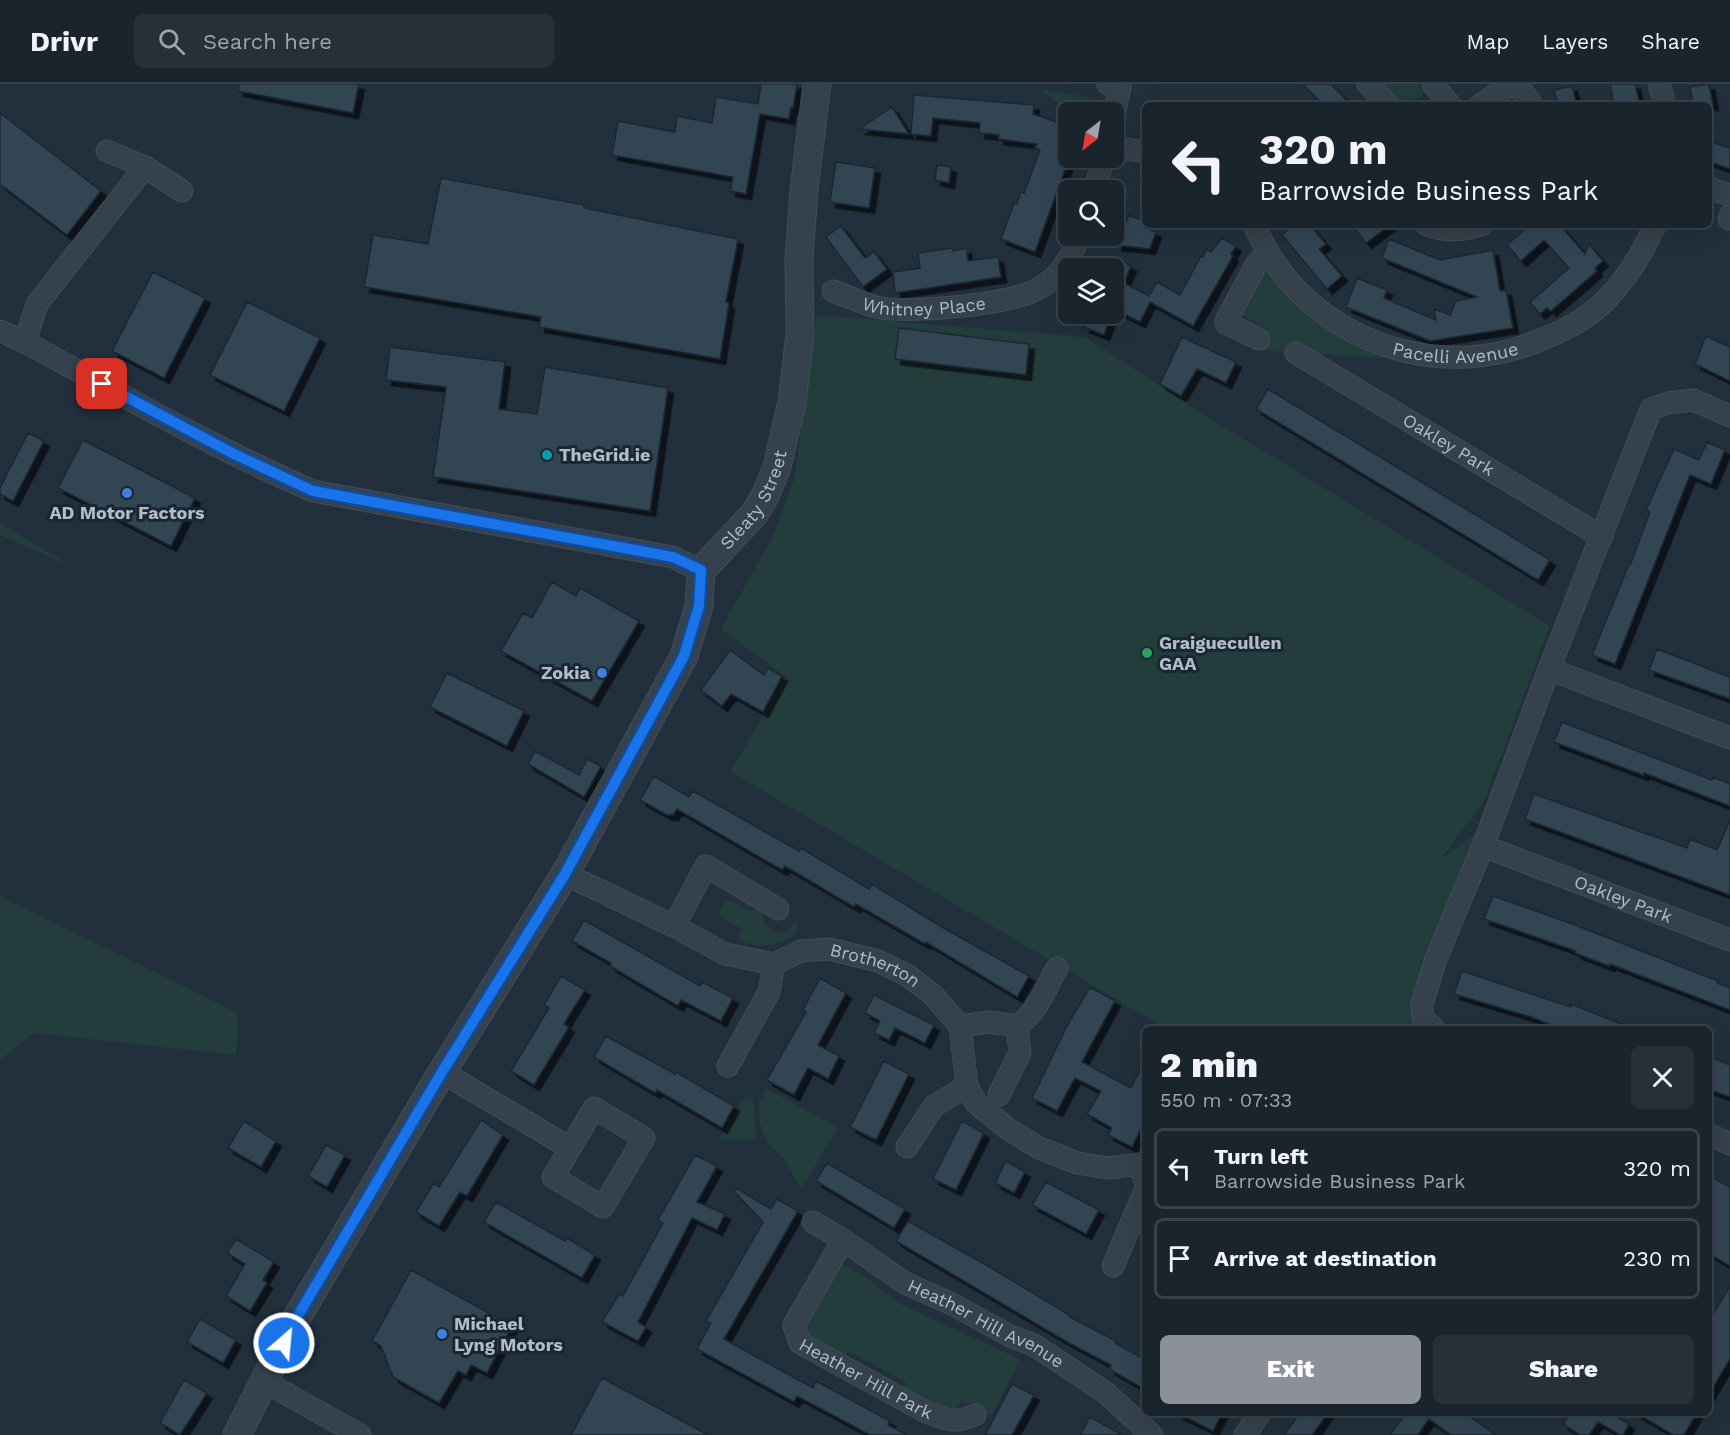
<!DOCTYPE html>
<html lang="en">
<head>
<meta charset="utf-8">
<style>
	:root { --surface:#19242d; --page:#263039; --text:#f1f3f6; --muted:#9fa4aa; --line:#374149; --accent:#8c9099 }
	body { margin:0; font-family:"Work Sans",sans-serif; background:var(--page); color:var(--text); height:100vh; display:flex; flex-direction:column; font-size:22px; white-space:nowrap }
	* { box-sizing:border-box; margin:0 }
	p { font-size:20px; color:var(--muted) }
	.icon { flex:none; width:33px; height:33px; fill:none; stroke:currentColor; stroke-width:2; stroke-linecap:round; stroke-linejoin:round }
	.map { position:relative; flex:1; overflow:hidden }
	.panel { position:absolute; left:1142px; top:942px; width:570px; height:390px; display:flex; flex-direction:column; background:var(--surface); border-radius:9px; box-shadow:0 6px 24px #0002,0 0 0 2px var(--line) }
	.panel>* { flex:none }
	.hud { position:absolute; left:1142px; top:18px; width:570px; height:126px; border-radius:9px; box-shadow:0 6px 24px #0002,0 0 0 2px var(--line); background:#19242d; color:var(--text); overflow:hidden }
	.needle { width:39px; rotate:211deg }
	.fabs { position:absolute; left:1058px; top:18px; display:grid; gap:12px }
	.fabs a { display:grid; place-items:center; width:66px; height:66px; border-radius:9px; background:var(--surface); box-shadow:0 6px 24px #0002,0 0 0 2px var(--line); font-size:30px }
	.pin { position:absolute; display:grid; place-items:center; width:51px; height:51px; color:#fff; margin:-26px; border-radius:12px; box-shadow:0 3px 9px #0006 }
	.me { position:absolute; width:66px; margin:-33px; rotate:27deg; stroke-linejoin:round; filter:drop-shadow(0 0 4px #0008) }
	.turn { display:flex; align-items:center; gap:21px; height:126px; padding:0 18px; font-size:27px }
	.turn .icon { width:78px; height:78px; stroke-width:2.5 }
	.turn b { display:block; font-size:42px; line-height:51px }
	.round { display:grid; place-items:center; flex:none; width:63px; height:63px; border-radius:9px; background:var(--page) }
	.head { display:flex; align-items:center; justify-content:space-between; height:102px; padding:0 18px }
	h1 { font-size:36px; font-weight:800; line-height:45px }
	.action { display:flex; gap:12px; margin-top:auto; padding:12px 18px }
	.action a { flex:1; height:69px; border-radius:9px; background:var(--accent); color:#fff; font-size:24px; font-weight:800; line-height:69px; text-align:center }
	.action a+a { background:var(--page); color:var(--text) }
	ul { padding:0; list-style:none }
	li { display:flex; align-items:center; gap:18px; height:81px; margin:0 12px 9px; padding:0 6px; border:3px solid var(--line); border-radius:9px }
	li div { flex:1 }
	li b { display:block; font-size:22px }
	li em { font-style:normal }
	header { display:flex; align-items:center; gap:36px; box-sizing:border-box; height:84px; padding:0 30px; background:var(--surface); border-bottom:2px solid var(--line) }
	header strong { font-size:28px }
	nav { display:flex; gap:33px; margin-inline-start:auto; font-size:21px }
	.search { width:420px; height:54px; background:var(--page); display:flex; align-items:center; gap:15px; box-sizing:border-box; padding:0 21px; border-radius:9px; color:var(--muted); font-size:22px }
	.map>svg:first-child { display:block }
	.green { fill:#233d3d }
	.building { fill:#334453; stroke:#1c2833; stroke-width:1.5; filter:url(#shadow) }
	.lines { fill:none; stroke-linecap:round; stroke-linejoin:round }
	.minor-casing { stroke:#414d58; stroke-width:23 }
	.tertiary-casing { stroke:#414d58; stroke-width:29 }
	.minor { stroke:#35414c; stroke-width:21 }
	.tertiary { stroke:#35414c; stroke-width:27 }
	.route-casing { stroke:#114b97; stroke-width:15 }
	.route { stroke:#1a73e8; stroke-width:10 }
	.culture-dot { fill:#0f9aa8; stroke:#1a2631; stroke-width:2 }
	.shop-dot { fill:#3f7fe0; stroke:#1a2631; stroke-width:2 }
	.leisure-dot { fill:#2e9e5b; stroke:#1a2631; stroke-width:2 }
	.labels { text-anchor:middle; stroke-width:6; stroke-linejoin:round; paint-order:stroke }
	.street-label { font-size:18px; fill:#b0bcc8; stroke:#1a2631 }
	.poi-label { font-size:18px; font-weight:bold; fill:#b0bcc8; stroke:#1a2631; text-anchor:start }
</style>
</head>
<body>
<header>
<strong>Drivr</strong>
<div class="search"><svg class="icon" aria-label="search" viewBox="0 0 24 24"><circle cx="10" cy="10" r="6"/><path d="M15 15l6 6"/></svg>Search here</div>
<nav><a>Map</a><a>Layers</a><a>Share</a></nav>
</header>
<div class="map">
<svg width="1730" height="1351" viewBox="0 0 1730 1351">
	<defs>
		<filter id="shadow"><feDropShadow dx="5.5" dy="5.5" stdDeviation="0" flood-color="#0009"/></filter>
	</defs>
	<rect width="100%" height="100%" fill="#21303c"/>
	<path class="green" d="M 1380,0 L 1417,0 L 1424,7 L 1422,12 L 1400,21 Z
		M 1040,5 L 1087,13 L 1094,19 L 1096,28 L 1068,28 Z
		M 1265,188 L 1275,190 L 1348,256 L 1381,270 L 1398,275 L 1259,266 L 1268,245 L 1241,231 L 1258,191 Z
		M 817,231 L 1085,253 L 1219,340 L 1550,542 L 1485,715 L 1441,775 L 1476,750 L 1446,825 L 1419,945 L 1167,945 L 731,688 L 785,592 L 721,545 L 772,454 L 794,396 Z
		M 0,439 L 73,483 L 0,451 Z
		M 0,812 L 238,929 L 236,971 L 33,949 L 0,976 Z
		M 726,815 L 752,828 L 759,816 L 763,824 L 763,838 C 776,854 792,852 797,831 L 797,850 C 774,862 763,865 737,856 L 742,845 L 718,831 Z
		M 766,1004 L 838,1044 L 801,1105 L 785,1076 L 766,1057 L 760,1039 L 759,1020 Z
		M 746,1011 L 753,1015 L 756,1056 L 719,1055 Z
		M 840,1179 L 864,1192 L 900,1220 L 1021,1276 L 991,1332 L 962,1316 L 953,1332 L 902,1309 L 906,1298 L 848,1267 L 843,1276 L 805,1256 L 804,1244 Z"/>
	<path class="building" d="M 239,0 L 359,0 L 353,29 L 238,7 Z
		M 761,0 L 797,0 L 793,24 L 791,23 L 789,35 L 760,30 L 746,110 L 730,107 L 733,93 L 612,71 L 618,37 L 675,48 L 677,32 L 712,39 L 716,13 L 758,20 Z
		M 1303,0 L 1331,0 L 1351,21 L 1323,21 Z
		M 1610,0 L 1635,0 L 1640,21 L 1614,21 Z
		M 1709,0 L 1713,21 L 1693,21 L 1690,3 Z
		M 1572,2 L 1577,21 L 1558,21 L 1554,6 Z
		M 914,11 L 1034,21 L 1033,30 L 1068,42 L 1068,78 L 1035,168 L 1001,155 L 1014,119 L 1017,120 L 1021,108 L 1024,109 L 1040,66 L 1035,64 L 1037,60 L 998,55 L 999,51 L 979,49 L 980,39 L 933,34 L 931,52 L 911,50 Z
		M 892,23 L 909,50 L 860,45 Z
		M 0,29 L 101,107 L 67,151 L 0,100 Z
		M 1708,57 L 1730,64 L 1730,85 L 1708,77 Z
		M 836,78 L 875,84 L 869,124 L 830,118 Z
		M 937,81 L 951,83 L 949,99 L 935,96 Z
		M 441,94 L 584,121 L 584,124 L 738,155 L 726,218 L 729,219 L 720,275 L 539,243 L 541,233 L 364,203 L 373,151 L 428,160 Z
		M 1129,131 L 1144,137 L 1144,143 L 1156,148 L 1150,165 L 1116,161 Z
		M 1294,141 L 1310,141 L 1326,160 L 1319,165 L 1342,192 L 1327,205 L 1282,151 Z
		M 1352,141 L 1390,141 L 1366,159 Z
		M 1530,141 L 1560,141 L 1585,170 L 1589,160 L 1603,177 L 1595,184 L 1597,187 L 1551,227 L 1547,224 L 1540,230 L 1530,218 L 1569,184 L 1544,156 L 1521,177 L 1507,161 Z
		M 841,142 L 865,174 L 874,168 L 887,185 L 863,203 L 826,153 Z
		M 1222,154 L 1236,162 L 1231,170 L 1233,172 L 1193,242 L 1150,218 L 1140,238 L 1113,225 L 1113,172 L 1131,182 L 1124,199 L 1149,212 L 1157,198 L 1180,211 L 1201,172 L 1203,173 L 1207,165 L 1211,168 Z
		M 1389,155 L 1440,176 L 1493,166 L 1500,207 L 1506,206 L 1513,244 L 1430,257 L 1346,223 L 1357,194 L 1387,206 L 1384,214 L 1436,236 L 1434,225 L 1450,231 L 1456,217 L 1477,213 L 1382,174 Z
		M 953,164 L 953,167 L 966,164 L 968,177 L 998,173 L 1001,193 L 895,209 L 893,188 L 920,184 L 918,169 Z
		M 153,188 L 205,214 L 164,294 L 112,267 Z
		M 247,218 L 320,254 L 284,327 L 210,291 Z
		M 1090,230 L 1112,230 L 1104,251 L 1084,243 Z
		M 899,244 L 1029,260 L 1026,291 L 895,275 Z
		M 1706,252 L 1730,263 L 1730,297 L 1695,280 Z
		M 1182,253 L 1236,278 L 1226,299 L 1197,285 L 1181,312 L 1160,300 Z
		M 390,263 L 505,278 L 499,325 L 537,330 L 545,283 L 668,304 L 650,427 L 433,393 L 446,303 L 386,296 Z
		M 1268,305 L 1550,476 L 1538,496 L 1256,325 Z
		M 28,349 L 44,357 L 13,417 L 0,410 L 0,404 Z
		M 83,356 L 195,414 L 171,462 L 58,404 Z
		M 1707,358 L 1725,366 L 1711,400 L 1690,391 L 1615,580 L 1592,571 L 1630,478 L 1631,479 L 1650,428 L 1646,426 L 1674,365 L 1699,376 Z
		M 552,498 L 576,512 L 580,504 L 639,537 L 592,617 L 501,567 L 523,529 L 532,534 Z
		M 1657,565 L 1730,593 L 1730,615 L 1649,586 Z
		M 730,566 L 764,591 L 768,584 L 782,592 L 763,628 L 731,610 L 722,622 L 701,606 Z
		M 447,589 L 524,627 L 507,662 L 430,623 Z
		M 1562,638 L 1712,696 L 1713,693 L 1730,700 L 1730,722 L 1644,689 L 1643,691 L 1554,658 Z
		M 535,667 L 579,691 L 587,675 L 601,682 L 584,713 L 528,680 Z
		M 654,692 L 689,713 L 693,707 L 799,767 L 801,764 L 869,805 L 872,800 L 942,843 L 1029,892 L 1017,913 L 926,858 L 925,860 L 856,820 L 854,823 L 785,782 L 782,786 L 677,725 L 673,731 L 667,731 L 640,716 Z
		M 1534,710 L 1687,764 L 1690,755 L 1717,766 L 1730,736 L 1730,811 L 1525,735 Z
		M 1493,812 L 1570,839 L 1718,897 L 1717,899 L 1730,904 L 1730,926 L 1610,880 L 1609,882 L 1575,869 L 1576,867 L 1484,835 Z
		M 584,836 L 700,902 L 702,898 L 733,914 L 721,937 L 681,916 L 678,922 L 610,882 L 611,879 L 572,857 Z
		M 1462,887 L 1571,923 L 1571,920 L 1634,945 L 1561,945 L 1531,933 L 1454,910 Z
		M 561,892 L 585,906 L 564,940 L 569,943 L 534,1001 L 511,987 L 549,924 L 544,921 Z
		M 820,894 L 846,909 L 818,961 L 839,972 L 828,995 L 808,984 L 794,1011 L 767,996 L 806,928 L 803,926 Z
		M 1090,903 L 1115,917 L 1082,978 L 1131,1004 L 1144,978 L 1144,1038 L 1132,1063 L 1108,1051 L 1112,1044 L 1087,1030 L 1101,1007 L 1075,994 L 1057,1027 L 1032,1014 L 1068,940 Z
		M 874,911 L 934,941 L 925,959 L 895,944 L 889,956 L 874,949 L 880,937 L 865,929 Z
		M 606,952 L 675,990 L 676,988 L 734,1022 L 722,1044 L 657,1006 L 655,1009 L 594,973 Z
		M 1708,972 L 1730,981 L 1730,1013 L 1708,1005 Z
		M 884,977 L 909,990 L 876,1056 L 850,1043 Z
		M 481,1036 L 503,1051 L 467,1112 L 460,1108 L 439,1142 L 416,1128 L 434,1099 L 439,1103 Z
		M 244,1037 L 276,1057 L 261,1083 L 228,1064 Z
		M 962,1037 L 984,1049 L 956,1106 L 933,1095 Z
		M 326,1061 L 345,1071 L 327,1103 L 308,1092 Z
		M 695,1071 L 717,1082 L 697,1118 L 725,1130 L 717,1146 L 692,1134 L 638,1238 L 646,1243 L 638,1257 L 602,1238 L 619,1210 L 623,1212 L 663,1139 L 658,1136 Z
		M 1006,1077 L 1025,1088 L 1014,1109 L 995,1099 Z
		M 827,1079 L 905,1125 L 894,1144 L 816,1097 Z
		M 1708,1091 L 1730,1103 L 1730,1182 L 1708,1169 Z
		M 1046,1098 L 1099,1126 L 1086,1150 L 1032,1121 Z
		M 736,1104 L 771,1125 L 777,1115 L 798,1127 L 724,1255 L 813,1304 L 816,1297 L 890,1337 L 888,1341 L 907,1351 L 870,1351 L 797,1312 L 794,1318 L 697,1265 L 711,1239 L 706,1237 L 763,1138 L 734,1107 Z
		M 496,1118 L 565,1157 L 567,1154 L 595,1171 L 582,1194 L 484,1138 Z
		M 908,1137 L 988,1182 L 1071,1232 L 1070,1233 L 1116,1257 L 1115,1259 L 1144,1275 L 1144,1305 L 1109,1285 L 1111,1281 L 1069,1259 L 896,1157 Z
		M 236,1155 L 274,1178 L 263,1196 L 267,1199 L 250,1227 L 226,1212 L 245,1180 L 227,1169 Z
		M 411,1186 L 512,1242 L 487,1289 L 471,1281 L 466,1291 L 458,1287 L 439,1319 L 393,1293 L 381,1262 L 372,1257 Z
		M 1730,1202 L 1730,1275 L 1708,1312 L 1708,1239 Z
		M 200,1235 L 236,1256 L 223,1279 L 187,1258 Z
		M 602,1294 L 708,1351 L 571,1351 Z
		M 184,1296 L 207,1309 L 180,1351 L 160,1339 Z
		M 1012,1300 L 1034,1311 L 1012,1351 L 985,1351 Z
		M 1177,1329 L 1222,1329 L 1213,1347 Z
		M 1300,1329 L 1328,1329 L 1312,1351 L 1284,1351 Z
		M 1406,1329 L 1465,1329 L 1496,1351 L 1451,1351 L 1429,1335 L 1418,1351 L 1390,1351 Z
		M 1571,1329 L 1610,1329 L 1629,1340 L 1623,1351 L 1620,1351 L 1598,1338 L 1589,1351 L 1580,1351 L 1563,1340 Z
		M 1636,1329 L 1697,1329 L 1684,1351 L 1673,1351 Z
		M 1090,1333 L 1122,1351 L 1080,1351 Z"/>
	<g class="lines">
		<g class="minor-casing">
			<g id="minor">
				<path d="M 1108,0 L 1120,3 L 1113,36"/>
				<path d="M 1368,0 L 1388,21"/>
				<path d="M 1433,0 L 1450,21"/>
				<path d="M 1517,0 L 1532,21"/>
				<path d="M 1659,0 L 1665,21"/>
				<path d="M 1480,21 L 1512,0"/>
				<path d="M 1113,63 L 1144,68"/>
				<path d="M 107,67 L 145,83 L 37,220 L 25,258 C 120,310 214,364 313,407 L 673,473 L 701,487"/>
				<path d="M 145,83 L 182,107"/>
				<path d="M 1708,104 L 1730,111"/>
				<path d="M 1094,106 L 1104,74"/>
				<path d="M 1729,135 L 1730,131"/>
				<path id="s1" d="M 1254,141 C 1263,160 1273,179 1287,195 C 1347,266 1449,293 1535,258 C 1561,248 1585,237 1605,217 C 1626,196 1643,168 1655,141"/>
				<path d="M 1427,141 C 1446,148 1462,147 1481,141"/>
				<path id="s2" d="M 833,207 C 848,212 865,221 880,224 C 913,229 1017,221 1043,202 C 1063,189 1070,173 1080,152"/>
				<path d="M 0,247 L 25,258"/>
				<path d="M 1259,255 L 1226,239 L 1227,235 L 1256,181 L 1267,169"/>
				<path id="s3" d="M 1296,269 L 1602,453"/>
				<path d="M 1549,585 L 1730,654"/>
				<path id="s4" d="M 1483,762 L 1730,856"/>
				<path id="s5" d="M 565,790 L 674,842 L 725,870 L 774,880 L 801,867 L 829,865 L 878,877 L 907,891 L 933,911 L 960,942 L 967,1002 L 976,1019 L 1008,1045 L 1039,1064 L 1077,1079 L 1108,1084 L 1140,1080 L 1144,1096"/>
				<path d="M 674,842 L 706,782 L 778,825"/>
				<path d="M 960,942 L 989,938 L 1017,942 C 1037,929 1046,904 1057,884"/>
				<path d="M 1434,945 L 1423,934 L 1422,920 L 1436,875 L 1483,762 L 1549,585 L 1651,325 L 1668,319 L 1693,316 L 1730,332"/>
				<path d="M 728,982 L 769,908 L 774,880"/>
				<path d="M 442,988 L 570,1064"/>
				<path d="M 999,1011 L 1020,969 L 1017,942"/>
				<path d="M 594,1024 L 644,1054 L 603,1123 L 553,1093 Z"/>
				<path d="M 1708,1050 L 1730,1060"/>
				<path d="M 907,1063 L 934,1022 L 967,1002"/>
				<path id="s6" d="M 813,1138 L 843,1156 L 905,1199 L 954,1221 L 1010,1252 L 1034,1261 L 1106,1309 L 1152,1351"/>
				<path id="s7" d="M 843,1156 L 794,1241 L 800,1259 L 926,1328 C 947,1336 954,1340 975,1331"/>
				<path d="M 1113,1182 L 1144,1109"/>
				<path d="M 265,1298 L 360,1351"/>
				<path d="M 1245,1351 L 1260,1329"/>
			</g>
		</g>
		<g class="tertiary-casing">
			<g id="tertiary">
				<path id="s8" d="M 237,1351 L 293,1240 L 442,988 L 565,790 L 684,572 L 699,522 L 701,487 L 755,429 L 766,410 L 777,383 L 792,318 L 800,250 L 799,175 L 804,106 L 817,0"/>
			</g>
		</g>
		<use href="#minor" class="minor"/>
		<use href="#tertiary" class="tertiary"/>
	</g>
	<g class="lines">
		<g class="route-casing">
			<path id="route" d="M 102,300 L 234,370 L 313,407 L 673,473 L 701,486 L 699,522 L 684,572 L 565,790 L 442,988 L 293,1240 L 284,1259"/>
		</g>
		<use href="#route" class="route"/>
	</g>
	<circle class="culture-dot" cx="547" cy="371" r="6"/>
	<g class="shop-dot">
		<circle cx="127" cy="409" r="6"/>
		<circle cx="602" cy="589" r="6"/>
		<circle cx="442" cy="1250" r="6"/>
	</g>
	<circle class="leisure-dot" cx="1147" cy="569" r="6"/>
	<g class="labels">
		<g class="street-label">
			<text dy="6" stroke="none"><textPath href="#s2" startOffset="94">Whitney Place</textPath></text>
			<text dy="6" stroke="none"><textPath href="#s1" startOffset="255">Pacelli Avenue</textPath></text>
			<text dy="6" stroke="none"><textPath href="#s3" startOffset="178">Oakley Park</textPath></text>
			<text dy="6" stroke="none"><textPath href="#s8" startOffset="1076">Sleaty Street</textPath></text>
			<text dy="6" stroke="none"><textPath href="#s4" startOffset="150">Oakley Park</textPath></text>
			<text dy="6" stroke="none"><textPath href="#s5" startOffset="336">Brotherton</textPath></text>
			<text dy="6" stroke="none"><textPath href="#s6" startOffset="201">Heather Hill Avenue</textPath></text>
			<text dy="6" stroke="none"><textPath href="#s7" startOffset="192">Heather Hill Park</textPath></text>
		</g>
		<g class="poi-label">
			<text x="559" y="377">TheGrid.ie</text>
			<text x="127" y="435" text-anchor="middle">AD Motor Factors</text>
			<text x="1159" y="565">Graiguecullen<tspan x="1159" dy="21">GAA</tspan></text>
			<text x="590" y="595" text-anchor="end">Zokia</text>
			<text x="454" y="1246">Michael<tspan x="454" dy="21">Lyng Motors</tspan></text>
		</g>
	</g>
</svg>
<div class="fabs">
<a><svg class="needle" viewBox="-14 -14 28 28"><path d="M0-13l5 13h-10z" fill="#e53935"/><path d="M0 13l5-13h-10z" fill="#9fa4aa"/></svg></a>
<a><svg class="icon" aria-label="search" viewBox="0 0 24 24"><circle cx="10" cy="10" r="6"/><path d="M15 15l6 6"/></svg></a>
<a><svg class="icon" aria-label="layers" viewBox="0 0 24 24"><path d="M12 4l9 5-9 5-9-5zM3 14l9 5 9-5"/></svg></a>
</div>
<div class="pin" style="left:102px;top:300px;background:#d93025"><svg class="icon" aria-label="arrive" viewBox="0 0 24 24"><path d="M6 21V4h12l-3 4 3 4H6"/></svg></div>
<svg class="me" style="left:284px;top:1259px" viewBox="-20 -20 40 40"><circle r="17" fill="#1a73e8" stroke="#fff" stroke-width="3"/><path d="M0-11L8 9 0 5-8 9z" fill="#fff"/></svg>
<div class="hud">
<div class="turn"><svg class="icon" aria-label="left" viewBox="0 0 24 24"><path d="M17 20v-9H6M10 6l-5 5 5 5"/></svg><div><b>320 m</b>Barrowside Business Park</div></div>
</div>
<section class="panel">
<div class="head"><div><h1>2 min</h1><p>550 m · 07:33</p></div><a class="round"><svg class="icon" aria-label="close" viewBox="0 0 24 24"><path d="M6 6l12 12M18 6L6 18"/></svg></a></div>
<ul>
<li><svg class="icon" aria-label="left" viewBox="0 0 24 24"><path d="M17 20v-9H6M10 6l-5 5 5 5"/></svg><div><b>Turn left</b><p>Barrowside Business Park</p></div><em>320 m</em></li>
<li><svg class="icon" aria-label="arrive" viewBox="0 0 24 24"><path d="M6 21V4h12l-3 4 3 4H6"/></svg><div><b>Arrive at destination</b></div><em>230 m</em></li>
</ul>
<div class="action"><a>Exit</a><a>Share</a></div>
</section>
</div>
</body>
</html>
